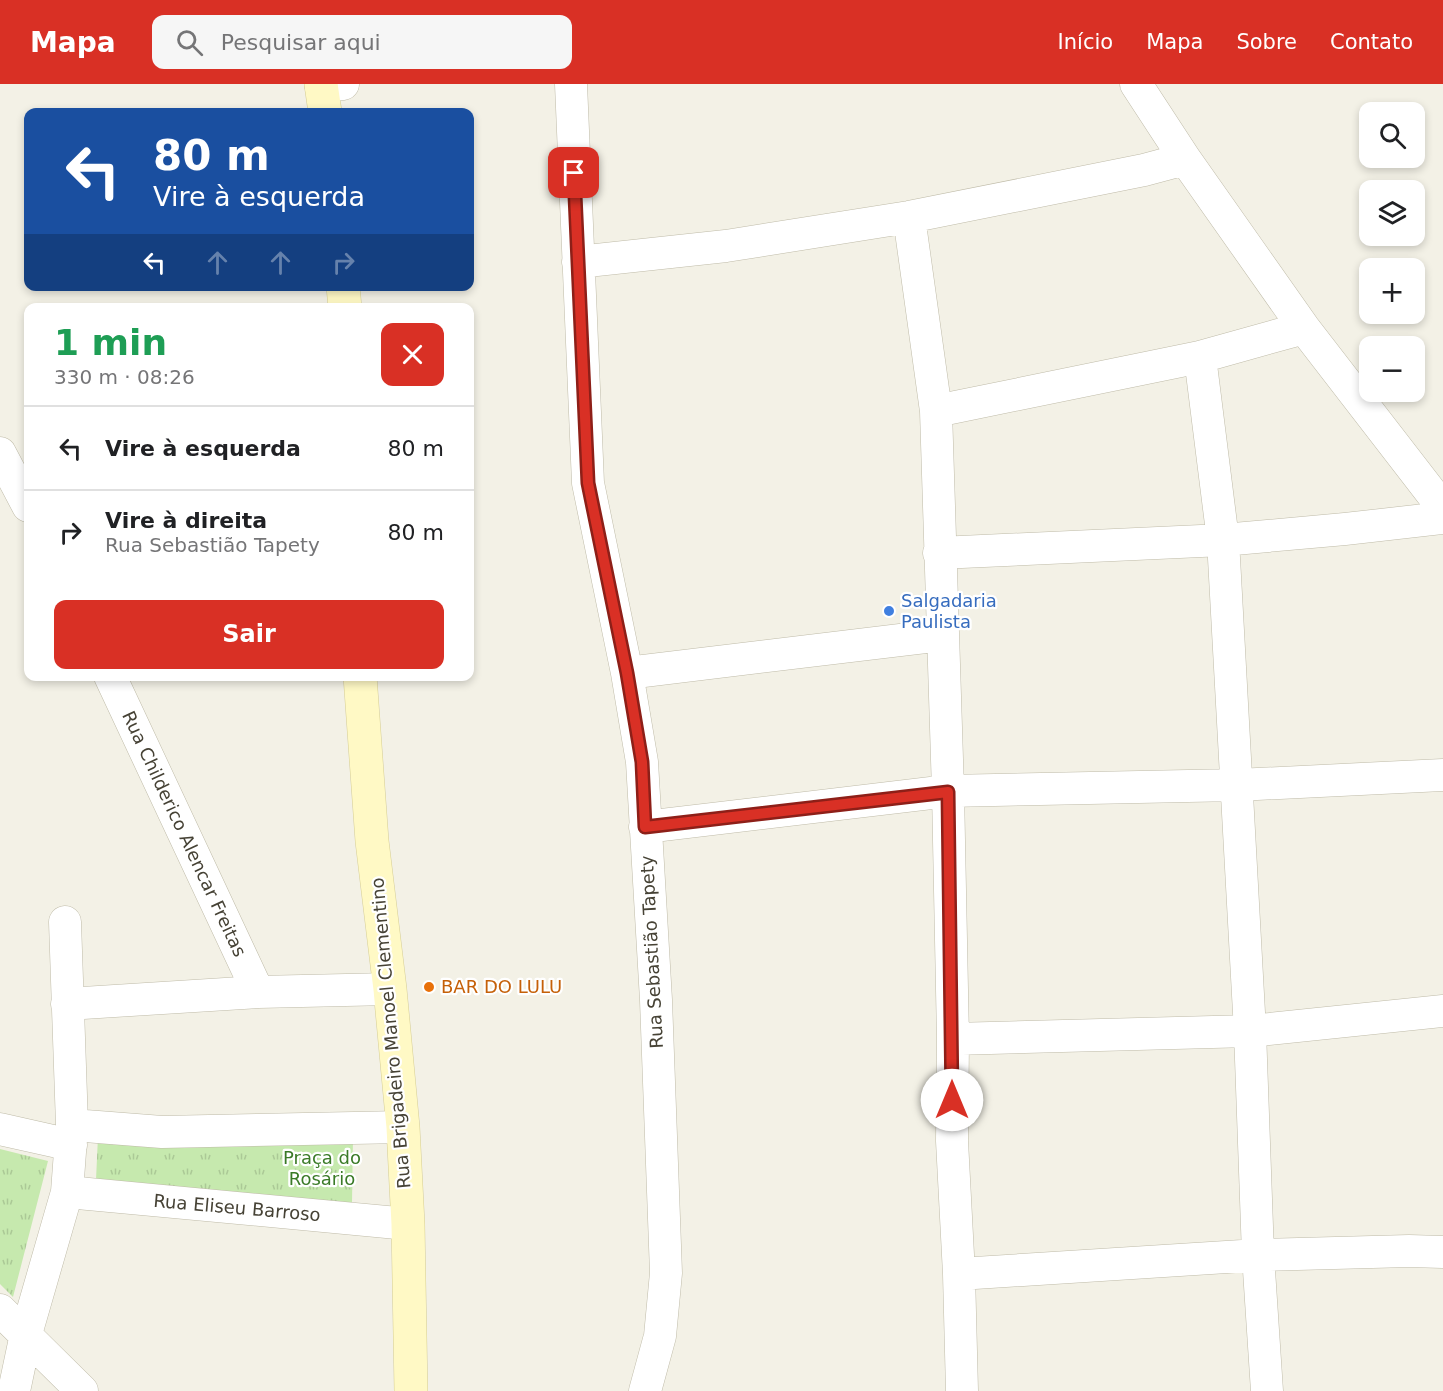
<!DOCTYPE html>
<html lang="pt">
<head>
<meta charset="utf-8">
<style>
	:root { --surface:#fff; --page:#f6f6f6; --text:#202124; --muted:#757577; --line:#e0e0e0; --accent:#d93025 }
	body { margin:0; font-family:"DejaVu Sans",sans-serif; background:var(--page); color:var(--text); height:100vh; display:flex; flex-direction:column; font-size:22px; white-space:nowrap }
	* { box-sizing:border-box; margin:0 }
	p { font-size:20px; color:var(--muted) }
	.icon { flex:none; width:33px; height:33px; fill:none; stroke:currentColor; stroke-width:2; stroke-linecap:round; stroke-linejoin:round }
	.map { position:relative; flex:1; overflow:hidden }
	.panel { position:absolute; left:24px; top:219px; width:450px; height:378px; display:flex; flex-direction:column; background:var(--surface); border-radius:12px; box-shadow:0 3px 9px #0003 }
	.panel>* { flex:none }
	.hud { position:absolute; left:24px; top:24px; width:450px; height:183px; border-radius:12px; box-shadow:0 3px 9px #0003; background:#1a4fa0; color:#fff; overflow:hidden }
	.buttons { position:absolute; left:1359px; top:18px; display:grid; gap:12px }
	.buttons a { display:grid; place-items:center; width:66px; height:66px; border-radius:12px; background:var(--surface); box-shadow:0 3px 9px #0003; font-size:30px }
	.pin { position:absolute; display:grid; place-items:center; width:51px; height:51px; color:#fff; margin:-26px; border-radius:12px; box-shadow:0 3px 9px #0006 }
	.me { position:absolute; width:66px; margin:-33px; rotate:0deg; stroke-linejoin:round; filter:drop-shadow(0 0 4px #0008) }
	.turn { display:flex; align-items:center; gap:21px; height:126px; padding:0 30px; font-size:27px }
	.turn .icon { width:78px; height:78px; stroke-width:2.5 }
	.turn b { display:block; font-size:42px; line-height:51px }
	.lanes { display:flex; align-items:center; height:57px; padding:0 30px; background:#0003; justify-content:center; gap:30px; direction:ltr }
	.lanes .off { opacity:.35 }
	.round { display:grid; place-items:center; flex:none; width:63px; height:63px; border-radius:12px; background:var(--page) }
	.summary { display:flex; align-items:center; justify-content:space-between; height:102px; padding:0 30px }
	h1 { font-size:36px; font-weight:700; line-height:45px; color:#1e9e55 }
	.cta { display:flex; gap:12px; margin-top:auto; padding:12px 30px }
	.cta a { flex:1; height:69px; border-radius:12px; background:var(--accent); color:#fff; font-size:24px; font-weight:700; line-height:69px; text-align:center }
	ul { padding:0; list-style:none }
	li { display:flex; align-items:center; gap:18px; height:84px; padding:0 30px; border-top:2px solid var(--line) }
	li div { flex:1 }
	li b { display:block; font-size:22px }
	li em { font-style:normal }
	header { display:flex; align-items:center; gap:36px; box-sizing:border-box; height:84px; padding:0 30px; background:var(--accent); color:#fff }
	header strong { font-size:28px }
	nav { display:flex; gap:33px; margin-inline-start:auto; font-size:21px }
	.search { width:420px; height:54px; background:var(--page); display:flex; align-items:center; gap:15px; box-sizing:border-box; padding:0 21px; border-radius:12px; color:var(--muted); font-size:22px }
	.map>svg:first-child { display:block }
	.grass { fill:url(#grass-tufts) }
	.lines { fill:none; stroke-linecap:round; stroke-linejoin:round }
	.minor-casing { stroke:#bfbba8; stroke-width:33 }
	.secondary-casing { stroke:#d5cd95; stroke-width:34 }
	.minor { stroke:#fff; stroke-width:32 }
	.secondary { stroke:#fff9c5; stroke-width:33 }
	.route-casing { stroke:#8d1f18; stroke-width:15 }
	.route { stroke:#d93025; stroke-width:10 }
	.shop-dot { fill:#3f7fe0; stroke:#fff; stroke-width:2 }
	.food-dot { fill:#e8710a; stroke:#fff; stroke-width:2 }
	.labels { text-anchor:middle; stroke-width:4.5; stroke-linejoin:round; paint-order:stroke }
	.shop-label { font-size:18px; fill:#366cbe; stroke:#fff; text-anchor:start }
	.street-label { font-size:18px; fill:#464235; stroke:#fff }
	.food-label { font-size:18px; fill:#c56008; stroke:#fff; text-anchor:start }
	.park-label { font-size:18px; fill:#3a7a27; stroke:#fff }
</style>
</head>
<body>
<header>
<strong>Mapa</strong>
<div class="search"><svg class="icon" aria-label="search" viewBox="0 0 24 24"><circle cx="10" cy="10" r="6"/><path d="M15 15l6 6"/></svg>Pesquisar aqui</div>
<nav><a>Início</a><a>Mapa</a><a>Sobre</a><a>Contato</a></nav>
</header>
<div class="map">
<svg width="1443" height="1307" viewBox="0 0 1443 1307">
	<defs>
		<pattern id="grass-tufts" width="24" height="20" patternUnits="userSpaceOnUse" patternTransform="scale(1.5)"><rect width="24" height="20" fill="#c6e9ae"/><path d="M3 7l-1-3M5 7V3M7 7l1-3M15 17l-1-3M17 17v-4M19 17l1-3" fill="none" stroke="#abc996"/></pattern>
	</defs>
	<rect width="100%" height="100%" fill="#f3f1e6"/>
	<path class="grass" d="M 98,1052 L 353,1053 L 352,1119 L 96,1096 Z
		M 0,1065 L 48,1077 L 13,1213 L 0,1200 Z"/>
	<g class="lines">
		<g class="minor-casing">
			<path id="minor" d="M 571,0 L 588,399 L 627,589 L 642,678 L 656,916 L 666,1189 L 660,1252 L 645,1307
				M 1136,0 L 1185,75 L 1304,244 L 1443,424
				M 321,2 L 343,0
				M 909,133 L 936,327 L 948,707 L 953,955 L 952,1057 L 959,1190 L 962,1307
				M 578,178 L 726,162 L 909,133 L 1144,86 L 1185,75
				M 1200,273 L 1223,456 L 1250,947 L 1258,1171 L 1267,1307
				M 936,327 L 1200,273 L 1304,244
				M 0,369 L 28,422
				M 939,469 L 1223,456 L 1345,445 L 1443,434
				M 627,589 L 942,551
				M 110,592 L 258,908
				M 645,743 L 948,707 L 1237,701 L 1443,691
				M 67,920 L 258,908 L 390,905
				M 953,955 L 1250,947 L 1443,927
				M 72,1041 L 162,1048 L 403,1043
				M 0,1045 L 71,1061
				M 67,1108 L 408,1140
				M 959,1190 L 1258,1171 L 1409,1167 L 1443,1168
				M 0,1226 L 82,1307
				M 14,1307 L 26,1250 L 67,1108 L 72,1041 L 65,838"/>
		</g>
		<g class="secondary-casing">
			<path id="secondary" d="M 321,0 L 325,28
				M 343,202 L 345,224
				M 360,592 L 372,757 L 390,905 L 403,1043 L 408,1140 L 411,1307"/>
		</g>
		<use href="#minor" class="minor"/>
		<use href="#secondary" class="secondary"/>
	</g>
	<g class="lines">
		<g class="route-casing">
			<path id="route" d="M 574,89 L 588,399 L 627,589 L 642,678 L 645,743 L 948,708 L 952,1016"/>
		</g>
		<use href="#route" class="route"/>
	</g>
	<circle class="shop-dot" cx="889" cy="527" r="6"/>
	<circle class="food-dot" cx="429" cy="903" r="6"/>
	<g class="labels">
		<g class="shop-label">
			<text x="901" y="523">Salgadaria<tspan x="901" dy="21">Paulista</tspan></text>
		</g>
		<g class="street-label">
			<text transform="translate(184 750) rotate(65)" y="6">Rua Childerico Alencar Freitas</text>
			<text transform="translate(652 868) rotate(-93)" y="6">Rua Sebastião Tapety</text>
			<text transform="translate(391 949) rotate(-95)" y="6">Rua Brigadeiro Manoel Clementino</text>
			<text transform="translate(237 1124) rotate(5)" y="6">Rua Eliseu Barroso</text>
		</g>
		<g class="food-label">
			<text x="441" y="909">BAR DO LULU</text>
		</g>
		<g class="park-label">
			<text x="322" y="1080">Praça do<tspan x="322" dy="21">Rosário</tspan></text>
		</g>
	</g>
</svg>
<div class="buttons">
<a><svg class="icon" aria-label="search" viewBox="0 0 24 24"><circle cx="10" cy="10" r="6"/><path d="M15 15l6 6"/></svg></a>
<a><svg class="icon" aria-label="layers" viewBox="0 0 24 24"><path d="M12 4l9 5-9 5-9-5zM3 14l9 5 9-5"/></svg></a>
<a>+</a>
<a>−</a>
</div>
<div class="pin" style="left:574px;top:89px;background:#d93025"><svg class="icon" aria-label="arrive" viewBox="0 0 24 24"><path d="M6 21V4h12l-3 4 3 4H6"/></svg></div>
<svg class="me" style="left:952px;top:1016px" viewBox="-20 -20 40 40"><circle r="19" fill="#fff"/><path d="M0-13L10 11 0 6-10 11z" fill="#d93025"/></svg>
<div class="hud">
<div class="turn"><svg class="icon" aria-label="left" viewBox="0 0 24 24"><path d="M17 20v-9H6M10 6l-5 5 5 5"/></svg><div><b>80 m</b>Vire à esquerda</div></div>
<div class="lanes"><svg class="icon" aria-label="left" viewBox="0 0 24 24"><path d="M17 20v-9H6M10 6l-5 5 5 5"/></svg><svg class="icon off" aria-label="ahead" viewBox="0 0 24 24"><path d="M12 20V5M6 11l6-6 6 6"/></svg><svg class="icon off" aria-label="ahead" viewBox="0 0 24 24"><path d="M12 20V5M6 11l6-6 6 6"/></svg><svg class="icon off" aria-label="right" viewBox="0 0 24 24"><path d="M7 20v-9h11M14 6l5 5-5 5"/></svg></div>
</div>
<section class="panel">
<div class="summary"><div><h1>1 min</h1><p>330 m · 08:26</p></div><a class="round" style="background:#d93025;color:#fff"><svg class="icon" aria-label="close" viewBox="0 0 24 24"><path d="M6 6l12 12M18 6L6 18"/></svg></a></div>
<ul>
<li><svg class="icon" aria-label="left" viewBox="0 0 24 24"><path d="M17 20v-9H6M10 6l-5 5 5 5"/></svg><div><b>Vire à esquerda</b></div><em>80 m</em></li>
<li><svg class="icon" aria-label="right" viewBox="0 0 24 24"><path d="M7 20v-9h11M14 6l5 5-5 5"/></svg><div><b>Vire à direita</b><p>Rua Sebastião Tapety</p></div><em>80 m</em></li>
</ul>
<div class="cta"><a>Sair</a></div>
</section>
</div>
</body>
</html>
